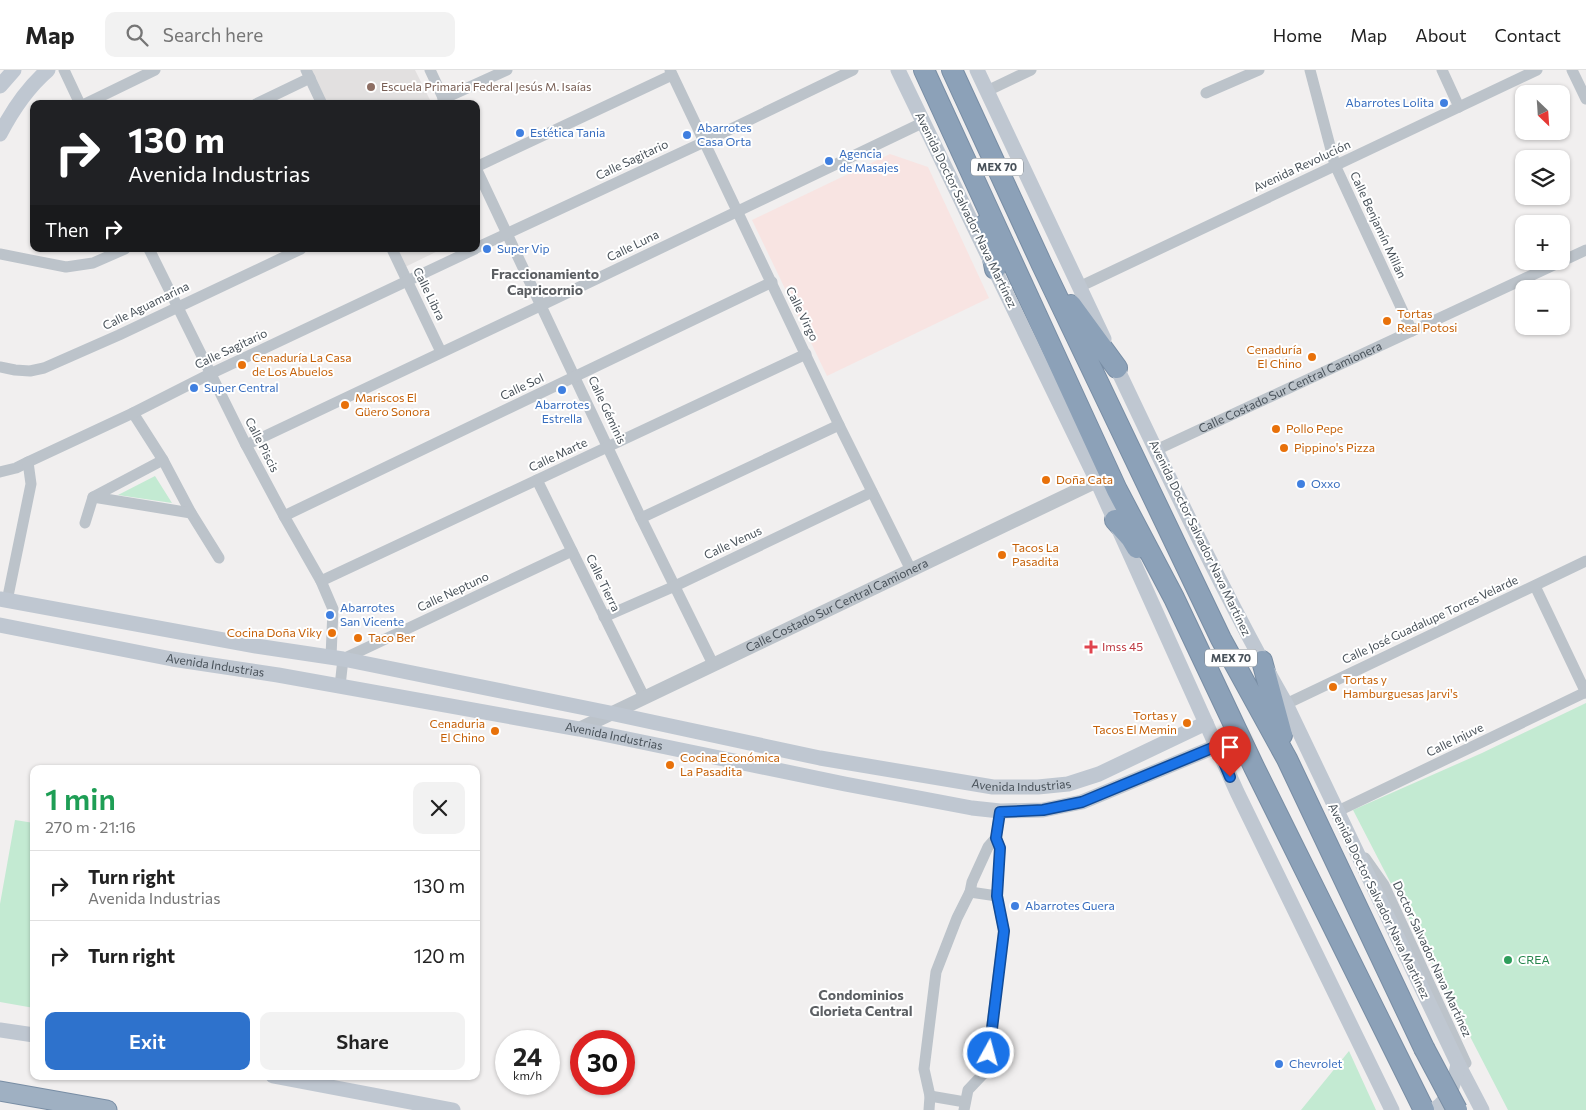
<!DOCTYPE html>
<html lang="en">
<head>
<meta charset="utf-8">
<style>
	:root { --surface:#fff; --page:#f2f2f2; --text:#222; --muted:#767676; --line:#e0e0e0; --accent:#2e72cc }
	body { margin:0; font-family:Commissioner,sans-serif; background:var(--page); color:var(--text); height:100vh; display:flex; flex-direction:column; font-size:19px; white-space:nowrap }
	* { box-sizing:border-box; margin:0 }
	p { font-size:16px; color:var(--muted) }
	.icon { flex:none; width:28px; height:28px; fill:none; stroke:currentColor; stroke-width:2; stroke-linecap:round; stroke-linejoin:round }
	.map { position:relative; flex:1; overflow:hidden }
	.panel { position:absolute; left:30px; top:695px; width:450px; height:315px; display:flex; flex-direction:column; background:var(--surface); border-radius:10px; box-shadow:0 1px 4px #0004 }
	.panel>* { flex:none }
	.guide { position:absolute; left:30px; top:30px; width:450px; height:152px; border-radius:10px; box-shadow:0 1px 4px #0004; background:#202124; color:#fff; overflow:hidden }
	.needle { width:32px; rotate:155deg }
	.buttons { position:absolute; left:1515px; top:15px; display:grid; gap:10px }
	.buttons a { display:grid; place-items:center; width:55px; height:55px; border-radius:10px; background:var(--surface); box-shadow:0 1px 4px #0004; font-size:25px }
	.speed { position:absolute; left:495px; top:960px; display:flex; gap:10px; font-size:25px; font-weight:700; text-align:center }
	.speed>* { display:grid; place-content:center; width:65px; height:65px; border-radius:50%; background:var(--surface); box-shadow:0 1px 4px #0004; line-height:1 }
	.speed small { font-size:12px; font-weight:400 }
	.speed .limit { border:8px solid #d22; background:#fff; color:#111 }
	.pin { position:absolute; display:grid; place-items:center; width:42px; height:42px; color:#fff; margin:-51px -21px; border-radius:50% 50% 50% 0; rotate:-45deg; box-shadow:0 0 5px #0007 }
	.pin .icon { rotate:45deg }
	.me { position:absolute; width:55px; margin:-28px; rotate:7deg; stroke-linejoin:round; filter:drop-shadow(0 0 4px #0008) }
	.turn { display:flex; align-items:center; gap:18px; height:105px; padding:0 15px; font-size:22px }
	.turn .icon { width:65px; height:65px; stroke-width:2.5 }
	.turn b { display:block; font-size:35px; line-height:42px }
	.then { display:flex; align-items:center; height:48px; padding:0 15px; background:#0003; gap:10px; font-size:19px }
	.round { display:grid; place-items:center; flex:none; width:52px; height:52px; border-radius:10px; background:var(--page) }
	.head { display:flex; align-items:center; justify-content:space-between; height:85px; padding:0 15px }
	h1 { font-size:30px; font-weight:600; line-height:38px; color:#1e9e55 }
	.primary-button { display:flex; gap:10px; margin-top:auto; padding:10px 15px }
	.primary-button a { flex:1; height:58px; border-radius:10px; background:var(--accent); color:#fff; font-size:20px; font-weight:600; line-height:58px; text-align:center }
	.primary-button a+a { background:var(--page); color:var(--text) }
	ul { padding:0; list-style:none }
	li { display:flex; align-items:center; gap:15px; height:70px; padding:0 15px; border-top:1px solid var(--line) }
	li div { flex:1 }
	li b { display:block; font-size:19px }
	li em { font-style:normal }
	header { display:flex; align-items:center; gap:30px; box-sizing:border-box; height:70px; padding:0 25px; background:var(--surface); border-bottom:1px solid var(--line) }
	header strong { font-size:24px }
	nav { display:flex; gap:28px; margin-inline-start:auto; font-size:18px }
	.search { width:350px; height:45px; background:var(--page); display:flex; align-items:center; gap:12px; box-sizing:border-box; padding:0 18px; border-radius:10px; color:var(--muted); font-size:19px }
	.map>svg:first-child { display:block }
	.education { fill:#e2e0e0 }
	.medical { fill:#f8e4e2 }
	.green { fill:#c3ead2 }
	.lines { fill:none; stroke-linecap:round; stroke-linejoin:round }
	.trunk-casing { stroke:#788da4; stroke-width:21 }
	.motorway-casing { stroke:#788da4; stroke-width:22 }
	.minor { stroke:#bcc3ca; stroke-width:11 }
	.tertiary { stroke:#bcc3ca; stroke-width:14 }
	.secondary { stroke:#bfc7d1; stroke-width:15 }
	.trunk { stroke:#9fb0c2; stroke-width:19 }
	.motorway { stroke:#8ca1b8; stroke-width:20 }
	.motorway-bridge-casing { stroke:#788da4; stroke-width:22; stroke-linecap:butt }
	.motorway-bridge { stroke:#8ca1b8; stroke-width:20 }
	.route-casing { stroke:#114b97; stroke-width:12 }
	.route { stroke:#1a73e8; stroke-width:9 }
	.education-dot { fill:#8d6e63; stroke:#fff; stroke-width:2 }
	.shop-dot { fill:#3f7fe0; stroke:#fff; stroke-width:2 }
	.food-dot { fill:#e8710a; stroke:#fff; stroke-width:2 }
	.health-dot { fill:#e0444e; stroke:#fff; stroke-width:2 }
	.leisure-dot { fill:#2e9e5b; stroke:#fff; stroke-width:2 }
	.labels { text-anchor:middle; stroke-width:4; stroke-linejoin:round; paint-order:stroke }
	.shield { fill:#fff; stroke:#80868c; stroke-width:1 }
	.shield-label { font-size:11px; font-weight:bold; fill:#49525a }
	.education-label { font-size:12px; fill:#785e54; stroke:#fff; text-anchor:start }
	.shop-label { font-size:12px; fill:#366cbe; stroke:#fff; text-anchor:start }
	.street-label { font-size:12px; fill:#49525a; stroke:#fff }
	.food-label { font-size:12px; fill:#c56008; stroke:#fff; text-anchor:start }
	.health-label { font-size:12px; fill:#be3a42; stroke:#fff; text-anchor:start }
	.leisure-label { font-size:12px; fill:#27864d; stroke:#fff; text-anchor:start }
	.neighbourhood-label { font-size:14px; font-weight:bold; fill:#5c5f63; stroke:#fff }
</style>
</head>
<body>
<header>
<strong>Map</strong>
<div class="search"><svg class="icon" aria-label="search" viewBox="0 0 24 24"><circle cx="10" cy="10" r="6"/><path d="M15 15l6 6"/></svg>Search here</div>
<nav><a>Home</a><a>Map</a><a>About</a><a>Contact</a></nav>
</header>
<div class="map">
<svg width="1586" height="1040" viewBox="0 0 1586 1040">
	<rect width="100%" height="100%" fill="#f1efef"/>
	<path class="education" d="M 311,0 L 415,0 L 432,34 L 327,34 Z
		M 394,179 L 442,179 L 403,198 Z"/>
	<path class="medical" d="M 890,84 L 928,97 L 989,228 L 827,306 L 752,150 Z"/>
	<path class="green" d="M 155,406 L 172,433 L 118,425 Z
		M 1586,633 L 1586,1040 L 1508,1040 L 1353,740 L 1482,683 Z
		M 15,750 L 34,753 L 34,938 L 0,932 L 0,834 Z
		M 1349,981 L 1376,1040 L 1301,1040 Z"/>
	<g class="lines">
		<g class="trunk-casing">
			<path id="trunk" d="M 0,1021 L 107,1040"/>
		</g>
		<g class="motorway-casing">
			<path id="motorway" d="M 924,0 L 1117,420 L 1174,528 L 1254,697 L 1424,1040
				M 952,0 L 1042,195 L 1221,569 L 1287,689 L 1424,978
				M 984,155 L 989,167 L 995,199
				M 1071,235 L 1117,298
				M 1115,450 L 1131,468 L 1137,478
				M 1262,591 L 1282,665"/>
		</g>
		<g class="minor">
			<path d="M 64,0 L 80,34"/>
			<path d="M 306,0 L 322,34"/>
			<path d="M 430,0 L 446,34"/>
			<path d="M 670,0 L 839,355 L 911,500"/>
			<path d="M 1310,0 L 1335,95 L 1412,261"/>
			<path d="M 1442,0 L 1459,37"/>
			<path d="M 1572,0 L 1586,29"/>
			<path d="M 987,21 L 1031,0"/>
			<path d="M 1206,23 L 1259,0"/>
			<path d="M 443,29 L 507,0"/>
			<path d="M 85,34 L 155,0"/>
			<path d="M 256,34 L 310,8"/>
			<path d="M 476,97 L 672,5"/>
			<path d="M 476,98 L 641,448 L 713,594"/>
			<path d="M 476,178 L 704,72 L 853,0"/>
			<path d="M 149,179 L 246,375 L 284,446 L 321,511 L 333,539 L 331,587"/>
			<path d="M 392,179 L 441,282"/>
			<path d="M 0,184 L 66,197 L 93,193 L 125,179"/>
			<path d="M 1079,217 L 1537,0"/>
			<path d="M 0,297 L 15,300 L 30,301 L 44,298 L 119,265 L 301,179"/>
			<path d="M 133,343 L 163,390 L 191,443 L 219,488"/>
			<path d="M 246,375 L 542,235 L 922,53"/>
			<path id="s1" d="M 1156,380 L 1586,180"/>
			<path d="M 163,390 L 93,427 L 191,443"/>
			<path d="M 0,402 L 16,398 L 28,392 L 133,343 L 210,304 L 475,179"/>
			<path d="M 537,410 L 644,627"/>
			<path d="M 284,446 L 772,212"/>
			<path d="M 641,448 L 839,355"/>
			<path d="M 85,453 L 93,427"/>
			<path d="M 321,511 L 806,284"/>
			<path d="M 1535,516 L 1586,623"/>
			<path d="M 7,531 L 31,414 L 28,392"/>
			<path d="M 604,547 L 675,516 L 872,422"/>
			<path d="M 340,616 L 343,589 L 572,481"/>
			<path d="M 1286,634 L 1586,491"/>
			<path d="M 1336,742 L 1586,622"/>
			<path d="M 996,768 L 1000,741"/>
			<path d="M 1365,788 L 1384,815 L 1466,993"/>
			<path d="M 970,822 L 997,826"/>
			<path d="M 930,1026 L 965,1032"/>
			<path d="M 929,1040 L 930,1026 L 924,999 L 936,902 L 957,848 L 970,822 L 972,812 L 988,777 L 996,768 L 1000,778 L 997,826 L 1004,861 L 986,1001 L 968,1020 L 964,1040"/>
		</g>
		<path class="tertiary" id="s2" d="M 579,659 L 1097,411"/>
		<g class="secondary">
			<path d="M 898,0 L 1097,411 L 1237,722 L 1392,1040"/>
			<path d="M 977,0 L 1104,269"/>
			<path d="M 0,16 L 14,0"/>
			<path d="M 0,64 C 13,39 27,18 48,0"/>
			<path d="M 1113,290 C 1168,406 1223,523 1286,634 L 1458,994 L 1482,1040"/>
			<path id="s3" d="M 0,529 L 256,576 L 343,589 L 610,643 L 820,688 L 993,717 L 1038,717 L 1068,714 L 1099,704 L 1206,653"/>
			<path id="s4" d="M 0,555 L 172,589 L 278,605 L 579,659 L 845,714 L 972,738 L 1000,741 L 1043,740 L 1082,732 L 1217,676"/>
			<path d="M 0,960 L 34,965"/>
			<path d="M 273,1006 L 453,1040"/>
			<path d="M 1434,1040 C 1451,1028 1454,1014 1458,994"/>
		</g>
		<use href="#trunk" class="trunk"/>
		<use href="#motorway" class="motorway"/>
		<g class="motorway-bridge-casing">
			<path id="motorway-bridge" d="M 1424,978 L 1457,1040"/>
		</g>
		<use href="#motorway-bridge" class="motorway-bridge"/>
	</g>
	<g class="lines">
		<g class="route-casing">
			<path id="route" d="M 989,983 L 1004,861 L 997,826 L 1000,778 L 996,768 L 1000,742 L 1043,740 L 1082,732 L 1217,676 L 1230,707"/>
		</g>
		<use href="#route" class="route"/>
	</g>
	<circle class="education-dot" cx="371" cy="17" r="5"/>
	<g class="shop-dot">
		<circle cx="1444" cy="33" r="5"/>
		<circle cx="520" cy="63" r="5"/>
		<circle cx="687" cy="65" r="5"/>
		<circle cx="829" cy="91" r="5"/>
		<circle cx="487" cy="179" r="5"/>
		<circle cx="194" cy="318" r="5"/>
		<circle cx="562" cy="320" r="5"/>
		<circle cx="1301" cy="414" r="5"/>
		<circle cx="330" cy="545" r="5"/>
		<circle cx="1015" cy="836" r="5"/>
		<circle cx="1279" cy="994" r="5"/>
	</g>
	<g class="food-dot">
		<circle cx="1387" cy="251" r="5"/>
		<circle cx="1312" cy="287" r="5"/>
		<circle cx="242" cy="295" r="5"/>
		<circle cx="345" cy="335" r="5"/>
		<circle cx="1276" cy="359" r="5"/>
		<circle cx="1284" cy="378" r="5"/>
		<circle cx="1046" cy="410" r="5"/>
		<circle cx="1002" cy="485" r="5"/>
		<circle cx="332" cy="563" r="5"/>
		<circle cx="358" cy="568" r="5"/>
		<circle cx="1333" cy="617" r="5"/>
		<circle cx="1187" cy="653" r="5"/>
		<circle cx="495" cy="661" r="5"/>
		<circle cx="670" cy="695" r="5"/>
	</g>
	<path class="health-dot" d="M1088.5 569.5h5v5h5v5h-5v5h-5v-5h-5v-5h5z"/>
	<circle class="leisure-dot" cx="1508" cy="890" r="5"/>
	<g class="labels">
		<g class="shield">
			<rect x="971" y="88.5" width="52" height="17" rx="4"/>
			<rect x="1205" y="579.5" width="52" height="17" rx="4"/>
		</g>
		<g class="shield-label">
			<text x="997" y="101">MEX 70</text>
			<text x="1231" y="592">MEX 70</text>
		</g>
		<g class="education-label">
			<text x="381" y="21">Escuela Primaria Federal Jesús M. Isaías</text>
		</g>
		<g class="shop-label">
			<text x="1434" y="37" text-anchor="end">Abarrotes Lolita</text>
			<text x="697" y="62">Abarrotes<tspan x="697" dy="14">Casa Orta</tspan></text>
			<text x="530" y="67">Estética Tania</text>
			<text x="839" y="88">Agencia<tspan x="839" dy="14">de Masajes</tspan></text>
			<text x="497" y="183">Super Vip</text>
			<text x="204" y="322">Super Central</text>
			<text x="562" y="339" text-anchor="middle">Abarrotes<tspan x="562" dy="14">Estrella</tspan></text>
			<text x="1311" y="418">Oxxo</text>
			<text x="340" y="542">Abarrotes<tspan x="340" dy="14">San Vicente</tspan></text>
			<text x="1025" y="840">Abarrotes Guera</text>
			<text x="1289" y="998">Chevrolet</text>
		</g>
		<g class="street-label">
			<text transform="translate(632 90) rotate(-25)" y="4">Calle Sagitario</text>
			<text transform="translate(1302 96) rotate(-25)" y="4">Avenida Revolución</text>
			<text transform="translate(966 140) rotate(64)" y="4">Avenida Doctor Salvador Nava Martínez</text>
			<text transform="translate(1378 155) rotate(65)" y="4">Calle Benjamín Millán</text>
			<text transform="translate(633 176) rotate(-26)" y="4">Calle Luna</text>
			<text transform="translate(429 224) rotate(64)" y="4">Calle Libra</text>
			<text transform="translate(146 236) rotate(-26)" y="4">Calle Aguamarina</text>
			<text transform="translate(802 244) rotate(64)" y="4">Calle Virgo</text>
			<text transform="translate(231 279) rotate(-25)" y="4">Calle Sagitario</text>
			<text transform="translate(522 317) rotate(-25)" y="4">Calle Sol</text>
			<text dy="4" stroke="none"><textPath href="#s1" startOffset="148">Calle Costado Sur Central Camionera</textPath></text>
			<text transform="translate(607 340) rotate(65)" y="4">Calle Géminis</text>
			<text transform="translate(262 375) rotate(63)" y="4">Calle Piscis</text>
			<text transform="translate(558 385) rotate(-25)" y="4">Calle Marte</text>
			<text transform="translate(1200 468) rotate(64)" y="4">Avenida Doctor Salvador Nava Martínez</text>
			<text transform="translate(733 473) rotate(-25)" y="4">Calle Venus</text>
			<text transform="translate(603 513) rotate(64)" y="4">Calle Tierra</text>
			<text transform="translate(453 522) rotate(-25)" y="4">Calle Neptuno</text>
			<text dy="4" stroke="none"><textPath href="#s2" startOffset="286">Calle Costado Sur Central Camionera</textPath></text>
			<text transform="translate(1430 550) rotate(-25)" y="4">Calle José Guadalupe Torres Velarde</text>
			<text dy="4" stroke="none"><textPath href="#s4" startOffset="219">Avenida Industrias</textPath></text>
			<text dy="4" stroke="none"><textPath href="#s4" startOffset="624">Avenida Industrias</textPath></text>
			<text transform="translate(1455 670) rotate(-26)" y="4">Calle Injuve</text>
			<text dy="4" stroke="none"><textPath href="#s3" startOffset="1039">Avenida Industrias</textPath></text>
			<text transform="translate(1379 831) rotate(64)" y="4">Avenida Doctor Salvador Nava Martínez</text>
			<text transform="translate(1432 889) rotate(65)" y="4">Doctor Salvador Nava Martínez</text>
		</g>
		<g class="food-label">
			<text x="1397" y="248">Tortas<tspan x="1397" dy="14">Real Potosi</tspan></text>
			<text x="1302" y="284" text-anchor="end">Cenaduría<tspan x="1302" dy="14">El Chino</tspan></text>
			<text x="252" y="292">Cenaduría La Casa<tspan x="252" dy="14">de Los Abuelos</tspan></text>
			<text x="355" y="332">Mariscos El<tspan x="355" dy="14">Güero Sonora</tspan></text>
			<text x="1286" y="363">Pollo Pepe</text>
			<text x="1294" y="382">Pippino's Pizza</text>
			<text x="1056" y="414">Doña Cata</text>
			<text x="1012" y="482">Tacos La<tspan x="1012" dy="14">Pasadita</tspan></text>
			<text x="322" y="567" text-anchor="end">Cocina Doña Viky</text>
			<text x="368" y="572">Taco Ber</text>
			<text x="1343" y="614">Tortas y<tspan x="1343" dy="14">Hamburguesas Jarvi's</tspan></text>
			<text x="1177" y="650" text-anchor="end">Tortas y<tspan x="1177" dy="14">Tacos El Memin</tspan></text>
			<text x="485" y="658" text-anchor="end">Cenaduria<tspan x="485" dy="14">El Chino</tspan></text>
			<text x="680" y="692">Cocina Económica<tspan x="680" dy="14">La Pasadita</tspan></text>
		</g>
		<g class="health-label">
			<text x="1102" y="581">Imss 45</text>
		</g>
		<g class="leisure-label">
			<text x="1518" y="894">CREA</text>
		</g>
		<g class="neighbourhood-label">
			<text x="545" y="209">Fraccionamiento<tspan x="545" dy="16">Capricornio</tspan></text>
			<text x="861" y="930">Condominios<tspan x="861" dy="16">Glorieta Central</tspan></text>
		</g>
	</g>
</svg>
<div class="buttons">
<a><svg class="needle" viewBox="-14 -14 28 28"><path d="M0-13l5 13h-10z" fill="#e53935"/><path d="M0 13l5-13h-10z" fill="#767676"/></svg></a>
<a><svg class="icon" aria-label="layers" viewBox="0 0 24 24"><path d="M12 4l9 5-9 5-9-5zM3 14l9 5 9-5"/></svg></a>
<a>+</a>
<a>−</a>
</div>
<div class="speed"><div>24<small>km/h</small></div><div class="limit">30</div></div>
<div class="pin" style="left:1230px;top:707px;background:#d93025"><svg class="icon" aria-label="arrive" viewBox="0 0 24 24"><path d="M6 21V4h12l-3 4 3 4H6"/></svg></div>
<svg class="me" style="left:989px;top:983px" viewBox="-20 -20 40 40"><circle r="17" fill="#1a73e8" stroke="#fff" stroke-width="3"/><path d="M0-11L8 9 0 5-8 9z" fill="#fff"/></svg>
<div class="guide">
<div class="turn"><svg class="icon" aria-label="right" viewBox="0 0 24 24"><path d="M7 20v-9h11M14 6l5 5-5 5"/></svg><div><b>130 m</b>Avenida Industrias</div></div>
<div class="then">Then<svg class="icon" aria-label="right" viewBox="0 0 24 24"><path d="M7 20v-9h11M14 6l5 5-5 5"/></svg></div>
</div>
<section class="panel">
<div class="head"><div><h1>1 min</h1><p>270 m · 21:16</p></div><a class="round"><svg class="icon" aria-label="close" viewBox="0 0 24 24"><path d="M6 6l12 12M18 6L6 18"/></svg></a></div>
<ul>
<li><svg class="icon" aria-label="right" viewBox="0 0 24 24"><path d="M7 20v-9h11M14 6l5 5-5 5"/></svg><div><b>Turn right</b><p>Avenida Industrias</p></div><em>130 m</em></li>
<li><svg class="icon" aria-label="right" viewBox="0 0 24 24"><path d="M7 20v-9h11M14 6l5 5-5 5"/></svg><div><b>Turn right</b></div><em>120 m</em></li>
</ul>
<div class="primary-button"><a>Exit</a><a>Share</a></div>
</section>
</div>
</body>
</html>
